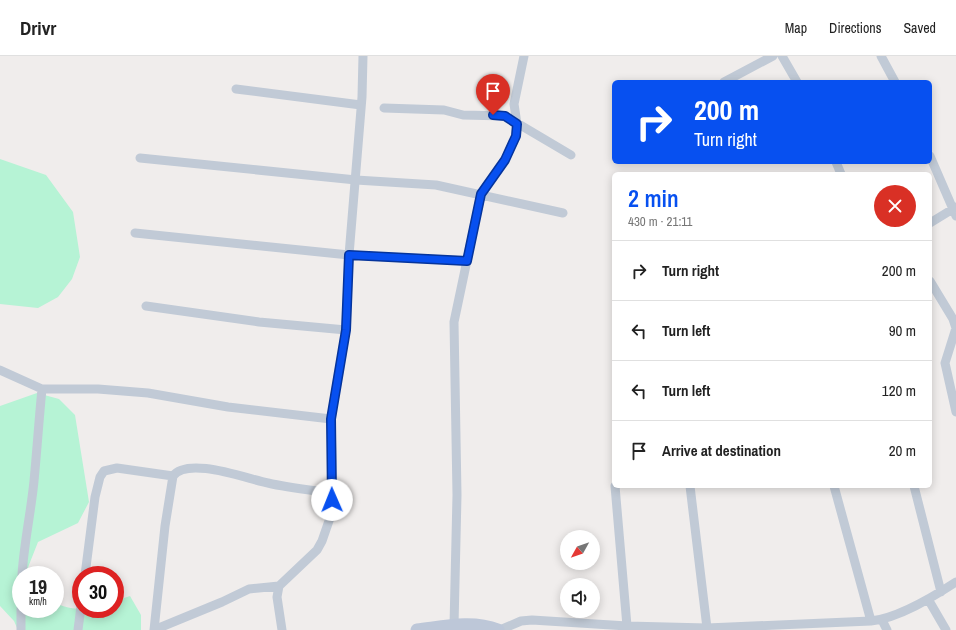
<!DOCTYPE html>
<html lang="en">
<head>
<meta charset="utf-8">
<style>
	:root { --surface:#fff; --page:#f6f6f6; --text:#222; --muted:#767676; --line:#e0e0e0; --accent:#0750f0 }
	body { margin:0; font-family:"Archivo Narrow",sans-serif; background:var(--page); color:var(--text); height:100vh; display:flex; flex-direction:column; font-size:15px; white-space:nowrap }
	* { box-sizing:border-box; margin:0 }
	p { font-size:13px; color:var(--muted) }
	.icon { flex:none; width:22px; height:22px; fill:none; stroke:currentColor; stroke-width:2; stroke-linecap:round; stroke-linejoin:round }
	.map { position:relative; flex:1; overflow:hidden }
	.side { position:absolute; left:612px; top:116px; width:320px; height:316px; display:flex; flex-direction:column; background:var(--surface); border-radius:6px; box-shadow:0 2px 10px #0003 }
	.side>* { flex:none }
	.top-card { position:absolute; left:612px; top:24px; width:320px; height:84px; border-radius:6px; box-shadow:0 2px 10px #0003; background:#0750f0; color:#fff; overflow:hidden }
	.needle { width:26px; rotate:230deg }
	.fabs { position:absolute; left:560px; top:474px; display:grid; gap:8px }
	.fabs a { display:grid; place-items:center; width:40px; height:40px; border-radius:50%; background:var(--surface); box-shadow:0 2px 10px #0003; font-size:20px }
	.speed { position:absolute; left:12px; top:510px; display:flex; gap:8px; font-size:20px; font-weight:700; text-align:center }
	.speed>* { display:grid; place-content:center; width:52px; height:52px; border-radius:50%; background:var(--surface); box-shadow:0 2px 10px #0003; line-height:1 }
	.speed small { font-size:10px; font-weight:400 }
	.speed .limit { border:6px solid #d22; background:#fff; color:#111 }
	.pin { position:absolute; display:grid; place-items:center; width:34px; height:34px; color:#fff; margin:-41px -17px; border-radius:50% 50% 50% 0; rotate:-45deg; box-shadow:0 0 4px #0007 }
	.pin .icon { rotate:45deg }
	.me { position:absolute; width:44px; margin:-22px; rotate:359deg; stroke-linejoin:round; filter:drop-shadow(0 0 3px #0008) }
	.turn { display:flex; align-items:center; gap:14px; height:84px; padding:0 16px; font-size:18px }
	.turn .icon { width:52px; height:52px; stroke-width:2.5 }
	.turn b { display:block; font-size:28px; line-height:34px }
	.round { display:grid; place-items:center; flex:none; width:42px; height:42px; border-radius:21px; background:var(--page) }
	.overview { display:flex; align-items:center; justify-content:space-between; height:68px; padding:0 16px }
	h1 { font-size:24px; font-weight:600; line-height:30px; color:var(--accent) }
	ul { padding:0; list-style:none }
	li { display:flex; align-items:center; gap:12px; height:60px; padding:0 16px; border-top:1px solid var(--line) }
	li div { flex:1 }
	li b { display:block; font-size:15px }
	li em { font-style:normal }
	header { display:flex; align-items:center; gap:24px; box-sizing:border-box; height:56px; padding:0 20px; background:var(--surface); border-bottom:1px solid var(--line) }
	header strong { font-size:19px }
	nav { display:flex; gap:22px; margin-inline-start:auto; font-size:14px }
	.map>svg:first-child { display:block }
	.green { fill:#b6f3d5 }
	.lines { fill:none; stroke-linecap:round; stroke-linejoin:round }
	.minor { stroke:#c1cad6; stroke-width:9 }
	.secondary { stroke:#bdc7d8; stroke-width:13 }
	.route-casing { stroke:#05349c; stroke-width:10 }
	.route { stroke:#0750f0; stroke-width:7 }
</style>
</head>
<body>
<header>
<strong>Drivr</strong>
<nav><a>Map</a><a>Directions</a><a>Saved</a></nav>
</header>
<div class="map">
<svg width="956" height="574" viewBox="0 0 956 574">
	<rect width="100%" height="100%" fill="#f0edec"/>
	<path class="green" d="M 0,103 L 46,119 L 73,156 L 80,201 L 72,223 L 58,241 L 38,252 L 0,248 Z
		M 37,337 L 59,343 L 75,359 L 89,446 L 78,467 L 38,486 L 25,519 L 21,519 L 21,553 L 55,553 L 55,547 C 74,556 95,553 115,553 L 115,545 L 130,540 L 141,559 L 141,574 L 18,574 L 14,565 L 0,550 L 0,350 Z"/>
	<g class="lines">
		<path class="minor" d="M 782,0 L 797,26
			M 881,0 L 895,26
			M 724,26 L 773,0
			M 236,33 L 361,49
			M 384,52 L 444,54 L 463,59 L 505,60 L 571,99
			M 930,100 L 956,160
			M 140,102 L 356,124 L 436,129 L 563,157
			M 836,106 L 841,118
			M 930,167 L 956,151
			M 135,177 L 349,199 L 467,205
			M 930,225 L 953,263 L 956,272
			M 146,250 L 259,266 L 346,274
			M 956,272 L 945,307 L 956,356
			M 0,314 L 42,333 L 98,333 L 148,337 L 228,351 L 331,363
			M 615,430 L 627,570
			M 690,430 L 707,572
			M 834,430 L 871,565
			M 914,430 L 941,536
			M 22,519 C 24,487 31,456 34,425 C 37,394 39,363 42,333
			M 85,519 L 95,441 L 100,421 L 104,415 L 117,412 L 173,420
			M 928,543 L 946,574
			M 882,564 L 887,574
			M 454,570 L 457,439 L 454,266 L 481,138 L 505,104 L 516,80 L 517,68 L 514,48 L 524,0
			M 21,574 L 21,553
			M 78,574 L 81,550
			M 154,574 L 165,470 L 173,420 C 188,400 247,423 268,427 C 289,432 311,434 332,437
			M 154,574 L 222,546 L 249,533 L 279,530
			M 282,574 L 277,541 L 279,530 L 317,494 L 322,485 L 331,459 L 333,444 L 331,363 L 346,274 L 349,199 L 362,41 L 363,0
			M 500,574 L 521,565 L 532,564 L 627,570 L 707,572 L 871,565 C 899,562 933,541 956,526"/>
		<path class="secondary" d="M 417,574 C 443,571 472,564 498,574"/>
	</g>
	<g class="lines">
		<g class="route-casing">
			<path id="route" d="M 332,444 L 331,363 L 346,274 L 349,199 L 467,205 L 481,138 L 505,104 L 516,80 L 517,68 L 505,60 L 493,59"/>
		</g>
		<use href="#route" class="route"/>
	</g>
</svg>
<div class="fabs">
<a><svg class="needle" viewBox="-14 -14 28 28"><path d="M0-13l5 13h-10z" fill="#e53935"/><path d="M0 13l5-13h-10z" fill="#767676"/></svg></a>
<a><svg class="icon" aria-label="sound" viewBox="0 0 24 24"><path d="M4 9h4l5-4v14l-5-4H4zM17 9q2 3 0 6"/></svg></a>
</div>
<div class="speed"><div>19<small>km/h</small></div><div class="limit">30</div></div>
<div class="pin" style="left:493px;top:59px;background:#d93025"><svg class="icon" aria-label="arrive" viewBox="0 0 24 24"><path d="M6 21V4h12l-3 4 3 4H6"/></svg></div>
<svg class="me" style="left:332px;top:444px" viewBox="-20 -20 40 40"><circle r="19" fill="#fff"/><path d="M0-13L10 11 0 6-10 11z" fill="#0750f0"/></svg>
<div class="top-card">
<div class="turn"><svg class="icon" aria-label="right" viewBox="0 0 24 24"><path d="M7 20v-9h11M14 6l5 5-5 5"/></svg><div><b>200 m</b>Turn right</div></div>
</div>
<section class="side">
<div class="overview"><div><h1>2 min</h1><p>430 m · 21:11</p></div><a class="round" style="background:#d93025;color:#fff"><svg class="icon" aria-label="close" viewBox="0 0 24 24"><path d="M6 6l12 12M18 6L6 18"/></svg></a></div>
<ul>
<li><svg class="icon" aria-label="right" viewBox="0 0 24 24"><path d="M7 20v-9h11M14 6l5 5-5 5"/></svg><div><b>Turn right</b></div><em>200 m</em></li>
<li><svg class="icon" aria-label="left" viewBox="0 0 24 24"><path d="M17 20v-9H6M10 6l-5 5 5 5"/></svg><div><b>Turn left</b></div><em>90 m</em></li>
<li><svg class="icon" aria-label="left" viewBox="0 0 24 24"><path d="M17 20v-9H6M10 6l-5 5 5 5"/></svg><div><b>Turn left</b></div><em>120 m</em></li>
<li><svg class="icon" aria-label="arrive" viewBox="0 0 24 24"><path d="M6 21V4h12l-3 4 3 4H6"/></svg><div><b>Arrive at destination</b></div><em>20 m</em></li>
</ul>
</section>
</div>
</body>
</html>
